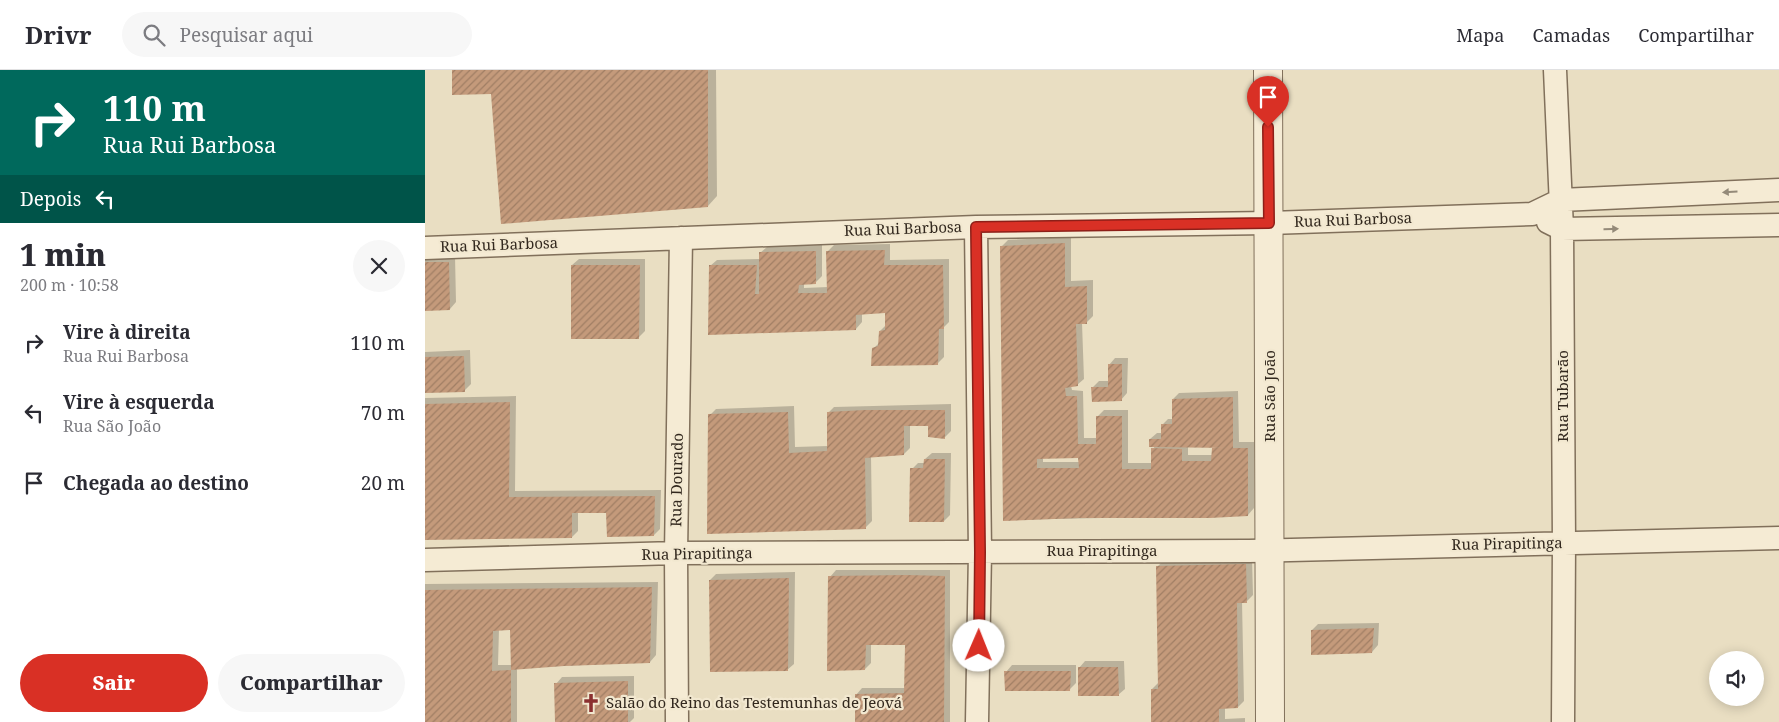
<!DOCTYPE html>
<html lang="pt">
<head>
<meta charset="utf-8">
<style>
	:root { --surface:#fff; --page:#f7f7f7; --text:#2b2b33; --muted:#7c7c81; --line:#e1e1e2; --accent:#d93025 }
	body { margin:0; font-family:"Noto Serif",serif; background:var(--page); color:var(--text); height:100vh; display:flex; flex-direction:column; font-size:19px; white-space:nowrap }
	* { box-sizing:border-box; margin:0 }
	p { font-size:16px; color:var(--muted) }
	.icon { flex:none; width:28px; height:28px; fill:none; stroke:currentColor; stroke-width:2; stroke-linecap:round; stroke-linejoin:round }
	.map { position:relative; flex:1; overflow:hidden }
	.drawer { display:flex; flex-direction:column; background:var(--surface); width:425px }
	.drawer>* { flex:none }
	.guide { background:#00695c; color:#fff; overflow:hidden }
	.buttons { position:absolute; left:1284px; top:581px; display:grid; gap:10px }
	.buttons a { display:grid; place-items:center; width:55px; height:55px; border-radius:50%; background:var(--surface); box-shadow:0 2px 12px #0003; font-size:25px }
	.pin { position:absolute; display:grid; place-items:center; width:42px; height:42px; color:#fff; margin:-51px -21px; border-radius:50% 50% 50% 0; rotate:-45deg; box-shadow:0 0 5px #0007 }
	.pin .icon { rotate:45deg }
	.me { position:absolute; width:55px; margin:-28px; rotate:1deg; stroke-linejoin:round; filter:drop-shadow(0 0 4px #0008) }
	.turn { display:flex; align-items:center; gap:18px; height:105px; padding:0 20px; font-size:22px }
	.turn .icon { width:65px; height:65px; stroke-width:2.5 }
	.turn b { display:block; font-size:35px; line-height:42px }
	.then { display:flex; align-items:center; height:48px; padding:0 20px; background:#0003; gap:10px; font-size:19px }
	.round { display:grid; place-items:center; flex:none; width:52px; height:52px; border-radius:26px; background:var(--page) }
	.headline { display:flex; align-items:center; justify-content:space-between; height:85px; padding:0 20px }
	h1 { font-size:30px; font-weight:800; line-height:38px }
	.button { display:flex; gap:10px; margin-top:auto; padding:10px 20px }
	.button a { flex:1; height:58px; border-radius:30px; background:var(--accent); color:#fff; font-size:20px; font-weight:800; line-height:58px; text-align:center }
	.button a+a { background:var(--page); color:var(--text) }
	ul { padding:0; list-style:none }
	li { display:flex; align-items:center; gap:15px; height:70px; padding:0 20px }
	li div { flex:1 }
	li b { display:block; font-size:19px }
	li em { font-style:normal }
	header { display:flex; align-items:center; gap:30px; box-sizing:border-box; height:70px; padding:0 25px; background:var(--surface); border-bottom:1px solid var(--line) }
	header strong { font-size:24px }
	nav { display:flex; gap:28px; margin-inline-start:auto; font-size:18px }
	.search { width:350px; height:45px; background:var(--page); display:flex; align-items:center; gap:12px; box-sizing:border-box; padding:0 18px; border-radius:28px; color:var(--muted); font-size:19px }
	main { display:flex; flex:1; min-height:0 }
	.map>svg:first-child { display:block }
	.shadow { fill:#0003; fill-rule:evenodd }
	.building { fill:url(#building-hatch); fill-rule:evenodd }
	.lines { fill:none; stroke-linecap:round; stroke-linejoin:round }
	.minor-casing { stroke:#81705b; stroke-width:25 }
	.tertiary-casing { stroke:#81705b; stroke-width:30 }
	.minor { stroke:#f5ebd4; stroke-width:22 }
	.tertiary { stroke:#f5ebd4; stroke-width:28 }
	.oneway { fill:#948a79 }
	.route-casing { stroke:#8d1f18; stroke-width:12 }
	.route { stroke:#d93025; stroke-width:9 }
	.labels { text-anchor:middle; stroke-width:4.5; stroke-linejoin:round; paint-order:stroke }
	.street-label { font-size:15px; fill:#32281e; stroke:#f2e8d0 }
	.poi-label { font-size:15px; fill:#32281e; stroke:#f2e8d0; text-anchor:start }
</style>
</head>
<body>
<header>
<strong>Drivr</strong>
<div class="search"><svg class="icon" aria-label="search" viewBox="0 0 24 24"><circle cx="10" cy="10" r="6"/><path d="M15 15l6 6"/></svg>Pesquisar aqui</div>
<nav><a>Mapa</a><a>Camadas</a><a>Compartilhar</a></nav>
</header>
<main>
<section class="drawer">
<div class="guide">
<div class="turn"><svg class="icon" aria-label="right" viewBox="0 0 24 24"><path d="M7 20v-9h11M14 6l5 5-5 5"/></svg><div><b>110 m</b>Rua Rui Barbosa</div></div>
<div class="then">Depois<svg class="icon" aria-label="left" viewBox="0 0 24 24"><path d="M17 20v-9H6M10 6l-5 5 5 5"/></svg></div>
</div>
<div class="headline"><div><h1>1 min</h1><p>200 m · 10:58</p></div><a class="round"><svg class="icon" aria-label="close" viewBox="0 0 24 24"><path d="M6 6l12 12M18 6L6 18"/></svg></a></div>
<ul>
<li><svg class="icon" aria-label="right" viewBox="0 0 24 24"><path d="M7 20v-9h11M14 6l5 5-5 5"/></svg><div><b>Vire à direita</b><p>Rua Rui Barbosa</p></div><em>110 m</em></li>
<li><svg class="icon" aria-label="left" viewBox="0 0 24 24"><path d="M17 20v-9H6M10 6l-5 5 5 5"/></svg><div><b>Vire à esquerda</b><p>Rua São João</p></div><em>70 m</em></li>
<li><svg class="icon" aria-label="arrive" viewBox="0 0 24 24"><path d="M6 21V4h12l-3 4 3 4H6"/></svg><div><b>Chegada ao destino</b></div><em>20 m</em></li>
</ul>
<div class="button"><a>Sair</a><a>Compartilhar</a></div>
</section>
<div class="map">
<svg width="1354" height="652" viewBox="0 0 1354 652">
	<defs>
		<pattern id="building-hatch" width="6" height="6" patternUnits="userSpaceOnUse" patternTransform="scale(1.25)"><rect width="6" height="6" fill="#c49a7b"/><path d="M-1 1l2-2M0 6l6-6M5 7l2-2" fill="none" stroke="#a07e64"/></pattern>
	</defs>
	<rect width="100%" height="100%" fill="#e9dec2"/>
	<path class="shadow" d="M 28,0 L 291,0 L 292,126 L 283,136 L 67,22 Z
		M 646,167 L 646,211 L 668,210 L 668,246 L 662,252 L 657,253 L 659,309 L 652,315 L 646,316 L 647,320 L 658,321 L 659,368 L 672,368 L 673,346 L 679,340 L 703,340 L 703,393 L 727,393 L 728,379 L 730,376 L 725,369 L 732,363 L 737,363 L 737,355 L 743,349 L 748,349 L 748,329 L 754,323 L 813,321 L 814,372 L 829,372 L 829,438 L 823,445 L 579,450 L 577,176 L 583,170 ZM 763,376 L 791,376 L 788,379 L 788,385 L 763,385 ZM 618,387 L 655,387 L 655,392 L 618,392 Z
		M 465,174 L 465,190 L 524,189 L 524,252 L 519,257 L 519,287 L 513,293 L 448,279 L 455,272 L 455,261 L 461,255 L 461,241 L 437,243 L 437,252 L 431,259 L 285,264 L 285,196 L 292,190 L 335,189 L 335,183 L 342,177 L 397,175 L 397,206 L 390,213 L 379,213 L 379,218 L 403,217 L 403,181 L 409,175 Z
		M 30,186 L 31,232 L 25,239 L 0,239 L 0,187 Z
		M 154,189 L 220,189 L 220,261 L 214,267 L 147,195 Z
		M 45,280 L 46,314 L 39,321 L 0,322 L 0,282 Z
		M 690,288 L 703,288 L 702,323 L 696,330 L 668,317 L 674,311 L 684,311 L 684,295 Z
		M 91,326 L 90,421 L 236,420 L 235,459 L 229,465 L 183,442 L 153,441 L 153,461 L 147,467 L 0,469 L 0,328 Z
		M 526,334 L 526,361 L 520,367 L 504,354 L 485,355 L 485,378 L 479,384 L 446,386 L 447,451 L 441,457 L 285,345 L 291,339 L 369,336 L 370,377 L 403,376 L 403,343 L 409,337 Z
		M 507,383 L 526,383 L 525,445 L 519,451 L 487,399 L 493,393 L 500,393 L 500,389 Z
		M 827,489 L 828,525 L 822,531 L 817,531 L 819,631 L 813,637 L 800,638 L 800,649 L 820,648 L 820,652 L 728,652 L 727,619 L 734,612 L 732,497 L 739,490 Z
		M 411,500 L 525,500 L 525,652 L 431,652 L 431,625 L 437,618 L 480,618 L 482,574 L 446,574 L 446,593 L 440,599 L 405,507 Z
		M 370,502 L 369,594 L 362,600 L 285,510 L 291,504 Z
		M 233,512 L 231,585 L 225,592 L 92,598 L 92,652 L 0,652 L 0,514 ZM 74,559 L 86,559 L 87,595 L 73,595 Z
		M 954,553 L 953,575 L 947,582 L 887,560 L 893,554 Z
		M 660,591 L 699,591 L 700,619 L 693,625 L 654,598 Z
		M 587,595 L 651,595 L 651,613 L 645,619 L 581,602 Z
		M 209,606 L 209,648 L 205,652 L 131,652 L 131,614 L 137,607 Z"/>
	<path class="building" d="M 27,0 L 283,0 L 283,137 L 76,154 L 66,24 L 27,25 Z
		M 640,173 L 640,217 L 662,216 L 662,254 L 651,254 L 653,316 L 640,318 L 641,326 L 652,326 L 653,374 L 671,374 L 671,346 L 697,346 L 697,399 L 726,399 L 726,378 L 757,379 L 757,391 L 786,391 L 787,378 L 802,378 L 724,377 L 724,369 L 736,369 L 736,354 L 747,354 L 747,329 L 808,327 L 808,378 L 823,378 L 823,446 L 785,448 L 654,448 L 578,451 L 575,176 ZM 653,388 L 654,398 L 612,398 L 612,389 Z
		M 460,180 L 459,195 L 518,195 L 519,259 L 514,259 L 513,295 L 446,296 L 447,278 L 453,276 L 454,261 L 460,260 L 460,243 L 431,245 L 431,260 L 283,265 L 284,195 L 332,195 L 330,224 L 334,224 L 334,182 L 391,181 L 391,214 L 374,215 L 373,223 L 402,223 L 401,181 Z
		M 0,192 L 24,192 L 25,240 L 0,241 Z
		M 146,195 L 215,195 L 214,269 L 146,269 Z
		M 39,286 L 40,322 L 0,323 L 0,287 Z
		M 683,294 L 697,294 L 697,331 L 667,332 L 666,317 L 683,317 Z
		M 85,332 L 84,427 L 230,426 L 229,466 L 182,467 L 181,443 L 147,443 L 147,468 L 0,470 L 0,334 Z
		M 440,340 L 520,340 L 520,369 L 503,367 L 503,356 L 479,356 L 479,385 L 440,388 L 441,459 L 282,464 L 283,344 L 363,342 L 364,383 L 402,381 L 402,342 Z
		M 499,389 L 520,389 L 519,452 L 484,452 L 485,398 L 498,398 Z
		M 821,494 L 822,533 L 812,533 L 813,638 L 794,639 L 794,652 L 726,652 L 726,619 L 733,619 L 731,496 Z
		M 482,505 L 520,506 L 519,652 L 430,652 L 430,624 L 479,623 L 480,575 L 441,575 L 440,600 L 402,601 L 403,506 Z
		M 364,508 L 363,601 L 285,602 L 284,510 Z
		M 227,517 L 225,593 L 139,596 L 86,600 L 86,652 L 0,652 L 0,520 ZM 85,560 L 86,600 L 67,601 L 68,561 Z
		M 949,558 L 947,583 L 886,585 L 886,560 Z
		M 653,597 L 693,597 L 694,626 L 653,626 Z
		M 579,601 L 646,601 L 645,621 L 580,621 Z
		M 203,611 L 203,652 L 130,652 L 129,613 Z"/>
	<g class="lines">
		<g class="minor-casing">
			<path id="minor" d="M 1130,0 L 1137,159 L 1139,473 L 1138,652
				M 1123,152 L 1137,159 L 1354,155
				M 551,157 L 555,482 L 552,652
				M 0,178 L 551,157 L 844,153 L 1107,144 L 1136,130 L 1354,120
				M 0,490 L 251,483 L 824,481 L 1354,468
				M 252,652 L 251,483 L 256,168"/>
		</g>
		<g class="tertiary-casing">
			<path id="tertiary" d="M 843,0 L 845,652"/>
		</g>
		<use href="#minor" class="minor"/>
		<use href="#tertiary" class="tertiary"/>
	</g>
	<defs><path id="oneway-solid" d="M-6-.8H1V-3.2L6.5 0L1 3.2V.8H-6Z" transform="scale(1.25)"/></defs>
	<g class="oneway">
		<use href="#oneway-solid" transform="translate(1305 122) rotate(177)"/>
		<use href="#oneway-solid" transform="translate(1186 159) rotate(-1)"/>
	</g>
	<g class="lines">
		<g class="route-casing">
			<path id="route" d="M 554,576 L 555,482 L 551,157 L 844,153 L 843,57"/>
		</g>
		<use href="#route" class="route"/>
	</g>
	<defs>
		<g id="church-bare" transform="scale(1.5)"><path d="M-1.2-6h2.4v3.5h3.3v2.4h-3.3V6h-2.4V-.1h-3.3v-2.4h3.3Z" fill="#8b3030" stroke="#f2e8d0" stroke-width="2.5" paint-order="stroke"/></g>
	</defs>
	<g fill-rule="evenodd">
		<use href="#church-bare" x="166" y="633"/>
	</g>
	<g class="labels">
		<g class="street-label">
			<text transform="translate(928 150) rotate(-2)" y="5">Rua Rui Barbosa</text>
			<text transform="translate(478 159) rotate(-2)" y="5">Rua Rui Barbosa</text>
			<text transform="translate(74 175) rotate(-2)" y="5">Rua Rui Barbosa</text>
			<text transform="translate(845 326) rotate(-90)" y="5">Rua São João</text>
			<text transform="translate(1138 326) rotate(-90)" y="5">Rua Tubarão</text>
			<text transform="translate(252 410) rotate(-89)" y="5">Rua Dourado</text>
			<text transform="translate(1082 474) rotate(-1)" y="5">Rua Pirapitinga</text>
			<text x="677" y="486">Rua Pirapitinga</text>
			<text transform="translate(272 484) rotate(-1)" y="5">Rua Pirapitinga</text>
		</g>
		<g class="poi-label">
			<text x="181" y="638">Salão do Reino das Testemunhas de Jeová</text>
		</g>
	</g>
</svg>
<div class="buttons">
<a><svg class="icon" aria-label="sound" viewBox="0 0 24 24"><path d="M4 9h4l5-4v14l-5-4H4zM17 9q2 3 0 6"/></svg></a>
</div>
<div class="pin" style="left:843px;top:57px;background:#d93025"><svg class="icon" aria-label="arrive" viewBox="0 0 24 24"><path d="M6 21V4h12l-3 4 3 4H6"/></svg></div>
<svg class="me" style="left:554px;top:576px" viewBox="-20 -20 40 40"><circle r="19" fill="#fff"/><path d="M0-13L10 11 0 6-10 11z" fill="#d93025"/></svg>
</div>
</main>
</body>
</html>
